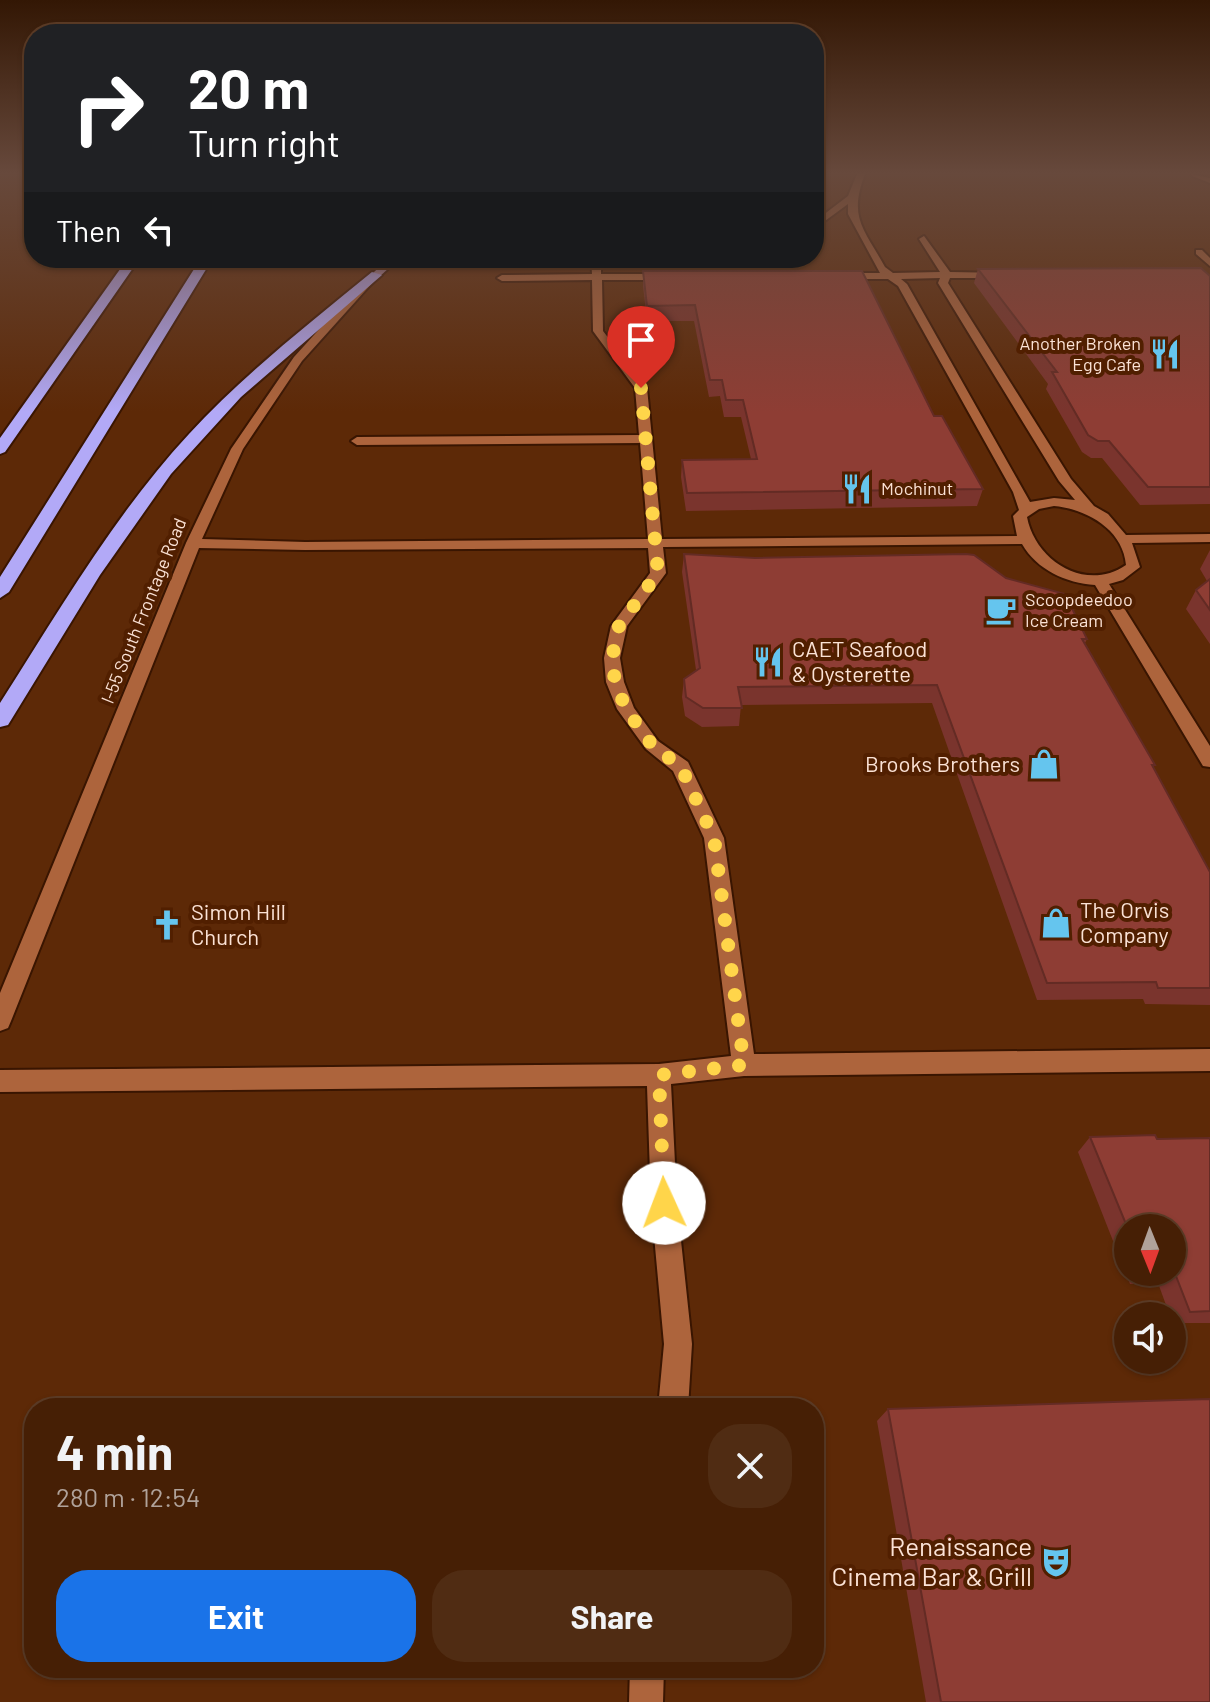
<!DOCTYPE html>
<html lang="en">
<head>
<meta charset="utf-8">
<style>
	:root { --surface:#461f05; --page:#502c13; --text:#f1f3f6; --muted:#b0a29a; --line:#5e3d27; --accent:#1a73e8 }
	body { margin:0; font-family:Barlow,sans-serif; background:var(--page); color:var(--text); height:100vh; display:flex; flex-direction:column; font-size:30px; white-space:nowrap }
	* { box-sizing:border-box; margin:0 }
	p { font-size:26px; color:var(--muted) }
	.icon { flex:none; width:44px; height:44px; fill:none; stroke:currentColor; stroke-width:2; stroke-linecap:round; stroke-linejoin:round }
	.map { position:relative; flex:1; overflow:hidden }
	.side { position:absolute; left:24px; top:1398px; width:800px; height:280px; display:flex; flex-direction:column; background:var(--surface); border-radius:32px; box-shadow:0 2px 6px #0004,0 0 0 2px var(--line) }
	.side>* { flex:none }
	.banner { position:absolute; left:24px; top:24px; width:800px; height:244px; border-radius:32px; box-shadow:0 2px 6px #0004,0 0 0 2px var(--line); background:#202124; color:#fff; overflow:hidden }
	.needle { width:52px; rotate:179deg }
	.fabs { position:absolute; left:1114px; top:1214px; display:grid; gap:16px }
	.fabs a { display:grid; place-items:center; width:72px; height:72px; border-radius:50%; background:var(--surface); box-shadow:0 2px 6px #0004,0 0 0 2px var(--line); font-size:40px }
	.pin { position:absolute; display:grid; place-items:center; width:68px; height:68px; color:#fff; margin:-82px -34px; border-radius:50% 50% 50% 0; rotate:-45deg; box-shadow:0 0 8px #0007 }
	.pin .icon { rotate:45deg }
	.me { position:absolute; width:88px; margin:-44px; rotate:358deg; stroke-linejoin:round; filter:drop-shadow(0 0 6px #0008) }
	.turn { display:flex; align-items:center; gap:28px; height:168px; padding:0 32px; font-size:36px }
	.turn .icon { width:104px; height:104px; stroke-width:2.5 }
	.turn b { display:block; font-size:56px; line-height:68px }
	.then { display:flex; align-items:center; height:76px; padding:0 32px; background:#0003; gap:16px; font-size:30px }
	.round { display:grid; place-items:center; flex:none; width:84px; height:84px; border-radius:32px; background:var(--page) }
	.headline { display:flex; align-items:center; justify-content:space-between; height:136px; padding:0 32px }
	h1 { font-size:48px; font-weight:700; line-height:60px }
	.button { display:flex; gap:16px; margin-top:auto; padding:16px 32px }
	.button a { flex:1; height:92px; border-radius:32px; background:var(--accent); color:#fff; font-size:32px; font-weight:700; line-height:92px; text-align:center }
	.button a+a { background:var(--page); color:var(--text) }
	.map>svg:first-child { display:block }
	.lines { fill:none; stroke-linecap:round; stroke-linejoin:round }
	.minor-casing { stroke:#391501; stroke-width:4 }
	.major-casing { stroke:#391501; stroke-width:4 }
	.highway-casing { stroke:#391501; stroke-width:4 }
	.minor { fill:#ad643c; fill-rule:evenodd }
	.major { fill:#b08dac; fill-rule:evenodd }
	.highway { fill:#b2a9f7; fill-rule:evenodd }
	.wall { fill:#7a342d; fill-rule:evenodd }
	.building { fill:#8e3d34; stroke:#632b24; stroke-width:2 }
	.route { stroke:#ffd54a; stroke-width:14; stroke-dasharray:0 25.2 }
	.labels { text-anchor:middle; stroke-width:8; stroke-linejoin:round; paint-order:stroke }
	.far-poi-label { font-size:18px; fill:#fbe2d5; stroke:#511f00; text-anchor:start }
	.far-street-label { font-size:18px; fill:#fbe2d5; stroke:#511f00 }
	.poi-label { font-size:22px; fill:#fbe2d5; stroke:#511f00; text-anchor:start }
	.near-poi-label { font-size:26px; fill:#fbe2d5; stroke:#511f00; text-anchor:end }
</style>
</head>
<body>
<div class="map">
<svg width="1210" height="1702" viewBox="0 0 1210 1702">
	<rect width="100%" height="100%" fill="#5d2907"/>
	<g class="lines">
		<g class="minor-casing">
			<path id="minor" d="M 857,174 L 865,174 C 848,218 864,229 885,267 L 893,273 L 940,272 L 919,239 L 924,236 L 950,272 L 1005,273 L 1002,278 L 950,278 L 948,283 L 1071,479 L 1094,506 L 1108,514 L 1126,535 L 1210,534 L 1210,542 L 1132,543 L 1140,567 L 1123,580 L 1109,584 L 1210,746 L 1210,767 L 1203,766 L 1095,585 C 1066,583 1037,570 1022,544 L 663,547 L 666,573 L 627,626 L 620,658 L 624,682 L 634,708 L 658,741 L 688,762 L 724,838 L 754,1054 L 1210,1049 L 1210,1071 L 744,1076 L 671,1084 L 677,1203 L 692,1344 L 688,1408 L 658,1408 L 664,1344 L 651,1203 L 647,1086 L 0,1092 L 0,1070 L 659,1064 L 731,1056 L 704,838 L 673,771 L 646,749 L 617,709 L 606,682 L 604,658 L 611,626 L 650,573 L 648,548 L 305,550 L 199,548 L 11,1021 L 8,1028 L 0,1031 L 0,993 L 186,543 L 231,449 L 294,357 L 364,280 L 373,282 L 302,361 L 243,449 L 202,539 L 305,542 L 648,539 L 640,443 L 357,445 L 351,441 L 357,437 L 639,435 L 635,388 L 593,331 L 592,280 L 502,281 L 497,278 L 502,275 L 592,274 L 591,258 L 601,258 L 601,274 L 670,274 L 675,277 L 670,280 L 602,280 L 603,331 L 647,388 L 662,539 L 1017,536 L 1013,516 L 1019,510 L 1013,492 L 898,286 L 888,279 L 838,279 L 833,276 L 838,273 L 880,273 L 848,214 L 848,204 L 814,229 L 814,222 L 848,196 ZM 940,278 L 938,283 L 1059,481 L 1075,500 L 1054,498 L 1030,502 L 907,284 L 901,279 ZM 1054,506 C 1086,509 1123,529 1126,565 C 1085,593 1035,560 1027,517 L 1039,509 Z
				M 1191,174 L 1210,178 L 1210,183 L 1192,176 Z
				M 1196,250 L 1202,250 L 1210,258 L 1210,266 L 1196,254 Z
				M 630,1668 L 664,1668 L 663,1702 L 629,1702 Z"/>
		</g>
		<g class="major-casing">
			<path id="major" d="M 389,258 L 400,258 L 379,277 L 373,277 L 373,273 Z"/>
		</g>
		<g class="highway-casing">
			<path id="highway" d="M 128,258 L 140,258 L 5,452 L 0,454 L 0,438 Z
				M 201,258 L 213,258 L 9,592 L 0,598 L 0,577 Z
				M 372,272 L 382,275 L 241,397 L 171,474 L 100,575 L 8,725 L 0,727 L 0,703 C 59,611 114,515 189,434 C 244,374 309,324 372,272 Z"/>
		</g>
		<use href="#minor" class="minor"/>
		<use href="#major" class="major"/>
		<use href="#highway" class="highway"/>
	</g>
	<path class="wall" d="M 978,269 L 1210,276 L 1210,504 L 1140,505 L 1102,458 L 1091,458 L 1082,452 L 1046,389 L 1048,384 L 974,283 Z
		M 643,271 L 934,416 L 983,489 L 977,506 L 686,511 L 681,477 L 682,460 L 751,459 L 741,417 L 724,417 L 720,396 L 709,397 L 694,321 L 647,321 L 643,286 Z
		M 1210,550 L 1210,644 L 1186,609 L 1196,590 L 1207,581 L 1200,569 Z
		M 684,554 L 1087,639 L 1085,643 L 1155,765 L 1153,768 L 1210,872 L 1210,1005 L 1145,1004 L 1143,999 L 1037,1000 L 932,703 L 741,705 L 739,726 L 702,727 L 685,716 L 682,697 L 684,679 L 696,670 L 682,572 Z
		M 1090,1137 L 1157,1139 L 1210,1138 L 1210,1323 L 1173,1323 L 1172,1316 L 1170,1316 L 1158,1283 L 1130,1284 L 1078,1152 ZM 1128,1228 L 1172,1228 L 1172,1272 L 1128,1272 Z
		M 888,1409 L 1210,1702 L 926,1702 L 877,1421 Z"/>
	<path class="building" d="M 1201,268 L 1210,276 L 1210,487 L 1148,487 L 1109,441 L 1098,441 L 1088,435 L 1052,372 L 1057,372 L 978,269 Z
		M 643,271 L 862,271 L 934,416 L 942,416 L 983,489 L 687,493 L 682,460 L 757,459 L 743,400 L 726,400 L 722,380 L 710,380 L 695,305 L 647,306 Z
		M 684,554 L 755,558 L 966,554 L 974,555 L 1006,578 L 1065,594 L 1087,639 L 1082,639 L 1155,765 L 1152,765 L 1210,872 L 1210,988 L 1158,988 L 1156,982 L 1047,983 L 937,685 L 738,687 L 742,708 L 703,708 L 686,697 L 684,679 L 700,668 Z
		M 1210,579 L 1210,610 L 1196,590 Z
		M 1155,1135 L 1157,1139 L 1210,1138 L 1210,1311 L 1190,1312 L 1174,1271 L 1172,1271 L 1172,1228 L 1128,1229 L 1090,1137 Z
		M 1210,1399 L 1210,1702 L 941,1702 L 888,1409 Z"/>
	<linearGradient id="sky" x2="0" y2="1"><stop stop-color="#331704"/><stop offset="0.42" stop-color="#67493c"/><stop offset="1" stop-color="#67493c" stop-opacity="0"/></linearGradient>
	<rect width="1210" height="412" fill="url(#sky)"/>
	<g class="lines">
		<path class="route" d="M 641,388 L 658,573 L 619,626 L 612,658 L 615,682 L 626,709 L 652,745 L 681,767 L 714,838 L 744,1065 L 659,1075 L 664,1203"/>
	</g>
	<defs>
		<g id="restaurant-bare" transform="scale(2.4)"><path d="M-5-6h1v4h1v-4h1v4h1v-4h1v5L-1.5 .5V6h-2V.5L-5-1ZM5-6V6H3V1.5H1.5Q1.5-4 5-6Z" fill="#65c5ee" stroke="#511f00" stroke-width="2.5" paint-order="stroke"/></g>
		<g id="cafe-bare" transform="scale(2.4)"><path d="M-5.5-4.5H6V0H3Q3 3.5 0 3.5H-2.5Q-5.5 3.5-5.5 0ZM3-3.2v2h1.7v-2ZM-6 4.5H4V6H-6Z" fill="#65c5ee" stroke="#511f00" stroke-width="2.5" paint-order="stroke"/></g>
		<g id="shop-bare" transform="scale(2.4)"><path d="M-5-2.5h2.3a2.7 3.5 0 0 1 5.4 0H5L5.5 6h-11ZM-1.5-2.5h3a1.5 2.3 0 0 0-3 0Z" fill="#65c5ee" stroke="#511f00" stroke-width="2.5" paint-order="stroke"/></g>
		<g id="church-bare" transform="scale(2.4)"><path d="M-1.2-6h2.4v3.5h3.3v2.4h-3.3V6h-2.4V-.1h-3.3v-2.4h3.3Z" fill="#65c5ee" stroke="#511f00" stroke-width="2.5" paint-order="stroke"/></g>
		<g id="theatre-bare" transform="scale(2.4)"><path d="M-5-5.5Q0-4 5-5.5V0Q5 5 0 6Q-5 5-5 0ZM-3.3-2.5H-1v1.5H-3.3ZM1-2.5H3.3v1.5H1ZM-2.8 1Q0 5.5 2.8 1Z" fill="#65c5ee" stroke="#511f00" stroke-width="2.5" paint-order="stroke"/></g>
	</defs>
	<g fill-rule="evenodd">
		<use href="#restaurant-bare" x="1165" y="354"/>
		<use href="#restaurant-bare" x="857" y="489"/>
		<use href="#cafe-bare" x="1001" y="610"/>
		<use href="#restaurant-bare" x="768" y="662"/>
		<use href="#shop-bare" x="1044" y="764"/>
		<use href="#shop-bare" x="1056" y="923"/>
		<use href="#church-bare" x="167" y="925"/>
		<use href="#theatre-bare" x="1056" y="1562"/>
	</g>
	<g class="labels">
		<g class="far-poi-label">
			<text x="1141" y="350" text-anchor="end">Another Broken<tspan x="1141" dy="21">Egg Cafe</tspan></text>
			<text x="881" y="495">Mochinut</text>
			<text x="1025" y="606">Scoopdeedoo<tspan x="1025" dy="21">Ice Cream</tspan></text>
		</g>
		<g class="far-street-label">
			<text transform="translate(144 611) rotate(-68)" y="6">I-55 South Frontage Road</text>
		</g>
		<g class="poi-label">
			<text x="792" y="657">CAET Seafood<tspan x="792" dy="25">&amp; Oysterette</tspan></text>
			<text x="1020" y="772" text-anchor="end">Brooks Brothers</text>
			<text x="1080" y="918">The Orvis<tspan x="1080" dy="25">Company</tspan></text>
			<text x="191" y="920">Simon Hill<tspan x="191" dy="25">Church</tspan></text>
		</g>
		<g class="near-poi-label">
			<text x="1032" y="1556">Renaissance<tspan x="1032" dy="30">Cinema Bar &amp; Grill</tspan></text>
		</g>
	</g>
</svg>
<div class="fabs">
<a><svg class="needle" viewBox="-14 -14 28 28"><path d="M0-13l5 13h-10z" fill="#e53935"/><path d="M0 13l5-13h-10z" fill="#b0a29a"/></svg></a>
<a><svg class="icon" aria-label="sound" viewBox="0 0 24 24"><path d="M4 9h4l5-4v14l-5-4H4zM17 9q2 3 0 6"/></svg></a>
</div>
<div class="pin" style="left:641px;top:388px;background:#d93025"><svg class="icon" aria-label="arrive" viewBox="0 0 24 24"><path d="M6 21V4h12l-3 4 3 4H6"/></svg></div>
<svg class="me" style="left:664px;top:1203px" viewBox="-20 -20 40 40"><circle r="19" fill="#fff"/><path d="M0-13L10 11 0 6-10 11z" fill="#ffd54a"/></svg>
<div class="banner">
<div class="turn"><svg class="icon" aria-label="right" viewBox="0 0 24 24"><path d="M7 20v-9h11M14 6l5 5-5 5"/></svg><div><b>20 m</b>Turn right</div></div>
<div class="then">Then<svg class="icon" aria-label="left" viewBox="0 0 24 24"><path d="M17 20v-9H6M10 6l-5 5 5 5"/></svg></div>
</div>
<section class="side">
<div class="headline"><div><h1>4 min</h1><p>280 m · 12:54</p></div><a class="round"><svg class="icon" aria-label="close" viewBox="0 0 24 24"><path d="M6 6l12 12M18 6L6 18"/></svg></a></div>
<div class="button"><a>Exit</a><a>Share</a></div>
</section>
</div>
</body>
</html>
